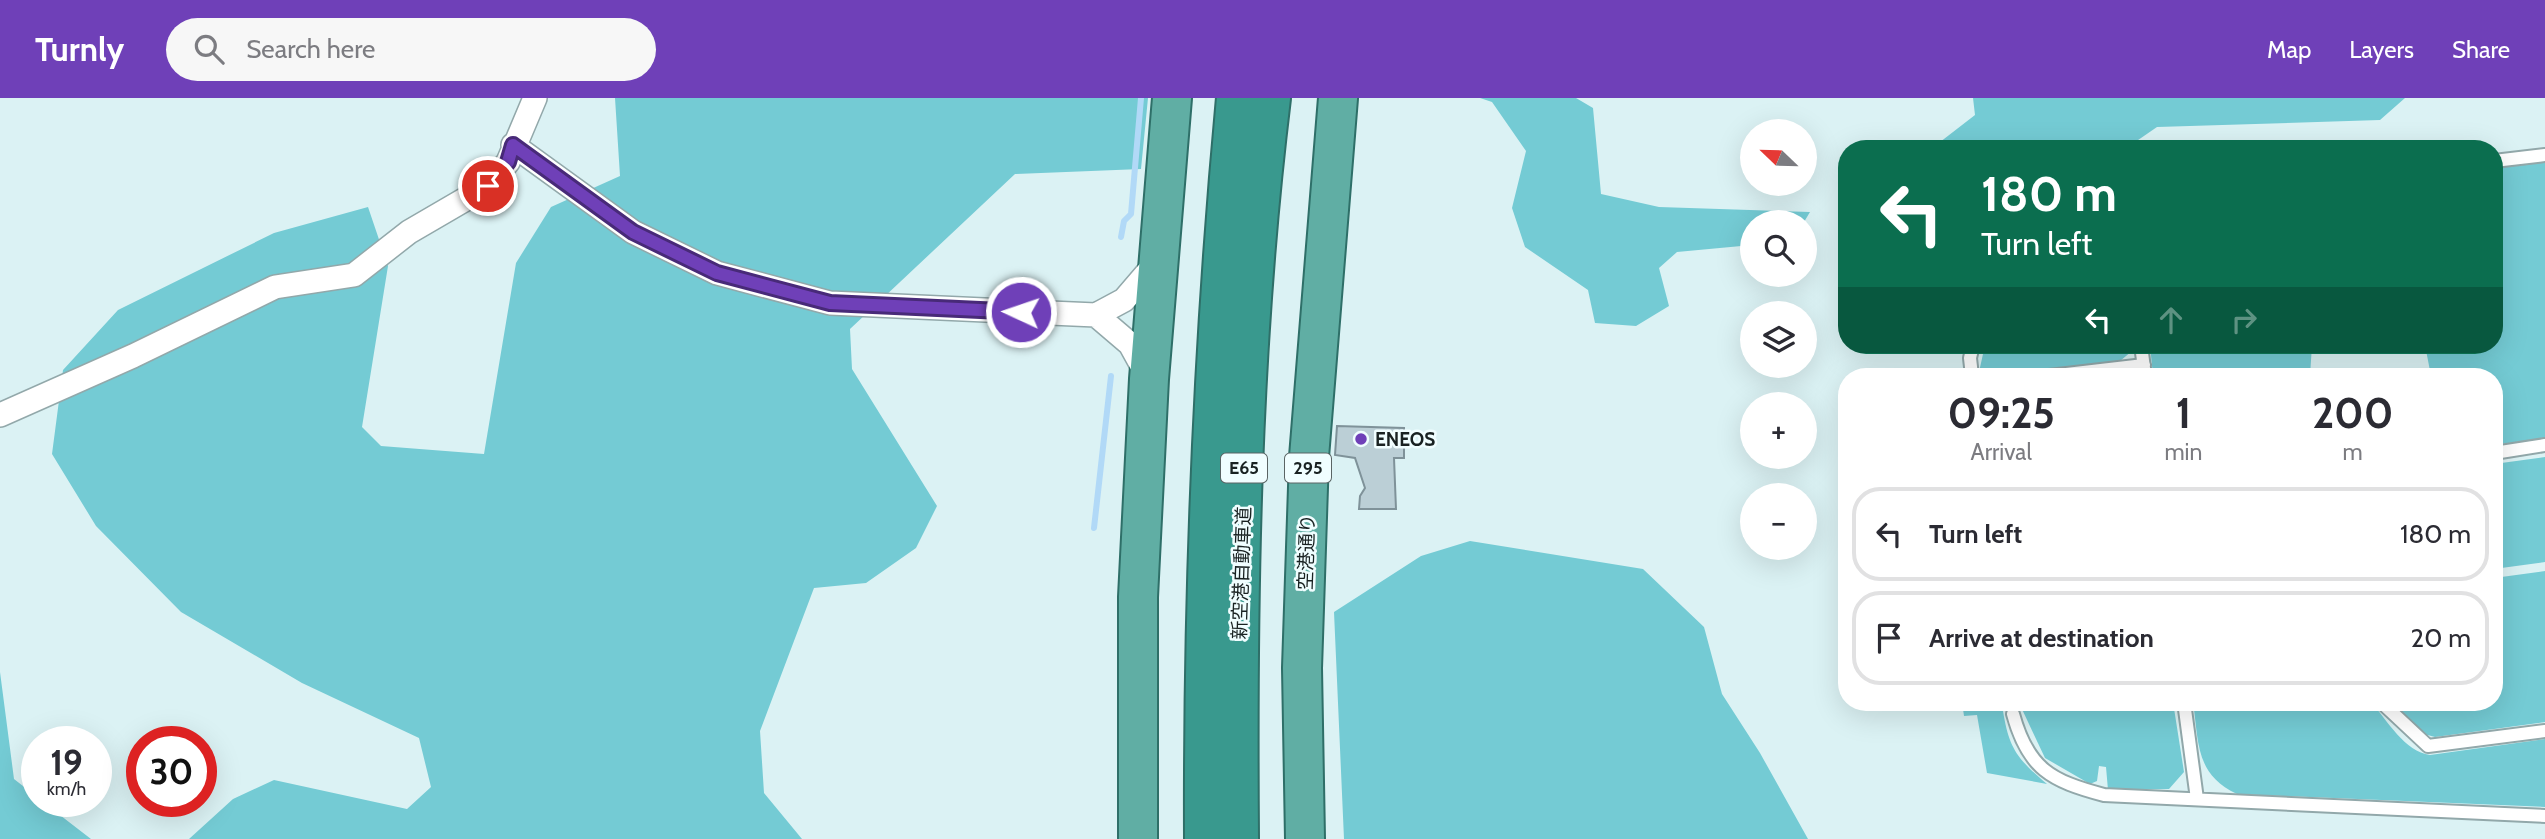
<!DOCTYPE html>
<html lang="en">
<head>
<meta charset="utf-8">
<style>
	:root { --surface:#fff; --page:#f7f7f7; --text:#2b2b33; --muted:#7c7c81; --line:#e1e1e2; --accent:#6f40b8 }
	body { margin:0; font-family:Cabin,"Noto Sans JP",sans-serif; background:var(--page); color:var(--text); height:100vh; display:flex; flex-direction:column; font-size:26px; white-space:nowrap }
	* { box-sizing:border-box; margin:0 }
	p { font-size:23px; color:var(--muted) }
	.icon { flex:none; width:38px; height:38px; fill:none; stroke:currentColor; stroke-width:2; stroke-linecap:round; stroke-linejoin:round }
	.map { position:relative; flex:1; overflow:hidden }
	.panel { position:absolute; left:1838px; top:270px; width:665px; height:343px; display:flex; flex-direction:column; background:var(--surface); border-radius:28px; box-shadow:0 7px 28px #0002 }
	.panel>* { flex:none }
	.top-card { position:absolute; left:1838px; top:42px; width:665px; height:214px; border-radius:28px; box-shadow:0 7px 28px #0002; background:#0b6e4f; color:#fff; overflow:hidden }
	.needle { width:46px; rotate:293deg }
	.tools { position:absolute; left:1740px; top:21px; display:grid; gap:14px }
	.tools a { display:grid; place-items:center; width:77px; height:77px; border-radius:50%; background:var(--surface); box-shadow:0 7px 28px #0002; font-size:35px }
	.speed { position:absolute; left:21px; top:628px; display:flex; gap:14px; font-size:35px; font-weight:700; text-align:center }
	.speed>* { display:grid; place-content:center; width:91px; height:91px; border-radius:50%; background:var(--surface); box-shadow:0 7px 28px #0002; line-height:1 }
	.speed small { font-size:18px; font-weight:400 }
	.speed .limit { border:10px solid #d22; background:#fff; color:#111 }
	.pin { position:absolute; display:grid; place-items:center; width:60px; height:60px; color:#fff; margin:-30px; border:4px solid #fff; border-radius:50%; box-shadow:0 2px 7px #0007 }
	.me { position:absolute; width:77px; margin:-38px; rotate:273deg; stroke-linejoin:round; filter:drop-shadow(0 0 5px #0008) }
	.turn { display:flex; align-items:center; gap:24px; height:147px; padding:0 28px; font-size:32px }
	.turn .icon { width:91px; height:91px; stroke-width:2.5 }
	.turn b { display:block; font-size:49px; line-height:60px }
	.lanes { display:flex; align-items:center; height:66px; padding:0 28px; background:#0003; justify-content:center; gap:35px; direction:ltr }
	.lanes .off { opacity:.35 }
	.eta { display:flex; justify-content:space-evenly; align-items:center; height:119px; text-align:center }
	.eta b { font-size:42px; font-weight:700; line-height:49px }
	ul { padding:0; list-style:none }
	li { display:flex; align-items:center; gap:21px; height:94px; margin:0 14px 10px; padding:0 14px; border:4px solid var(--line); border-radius:28px }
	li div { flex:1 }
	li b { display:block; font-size:26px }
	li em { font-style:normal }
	header { display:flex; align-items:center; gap:42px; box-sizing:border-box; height:98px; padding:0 35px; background:var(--accent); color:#fff }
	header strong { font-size:33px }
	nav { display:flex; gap:38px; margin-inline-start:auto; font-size:24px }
	.search { width:490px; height:63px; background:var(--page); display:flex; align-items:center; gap:18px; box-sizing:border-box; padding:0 24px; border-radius:38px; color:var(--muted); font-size:26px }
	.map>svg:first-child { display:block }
	.green { fill:#74cbd4 }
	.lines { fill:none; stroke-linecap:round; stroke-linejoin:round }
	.stream { stroke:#b1d9f7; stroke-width:6 }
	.building { fill:#bbcfd6; stroke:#7f9299; stroke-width:2 }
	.service-casing { stroke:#92a8aa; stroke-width:16 }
	.minor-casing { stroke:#92a8aa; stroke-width:26 }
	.trunk-casing { stroke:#2e6f68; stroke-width:42 }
	.motorway-casing { stroke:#2e6f68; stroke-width:42 }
	.service { stroke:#fff; stroke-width:12 }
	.minor { stroke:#fff; stroke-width:23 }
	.trunk { stroke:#60aea4; stroke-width:38 }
	.motorway { stroke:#39998e; stroke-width:38 }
	.route-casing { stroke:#482a78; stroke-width:18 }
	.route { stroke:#6f40b8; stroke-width:12 }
	.poi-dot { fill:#6f40b8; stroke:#f0feff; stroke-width:2.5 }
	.labels { text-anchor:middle; stroke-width:5; stroke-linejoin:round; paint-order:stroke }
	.shield { fill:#f0feff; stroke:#5a6464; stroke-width:2 }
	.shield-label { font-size:18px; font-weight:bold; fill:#192222 }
	.poi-label { font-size:19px; font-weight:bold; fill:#192222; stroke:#f0feff; text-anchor:start }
	.street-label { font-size:19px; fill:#192222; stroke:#f0feff }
</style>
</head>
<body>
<header>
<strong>Turnly</strong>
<div class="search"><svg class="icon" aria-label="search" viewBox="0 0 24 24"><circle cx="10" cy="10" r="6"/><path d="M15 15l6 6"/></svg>Search here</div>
<nav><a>Map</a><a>Layers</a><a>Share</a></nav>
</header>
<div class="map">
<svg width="2545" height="741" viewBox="0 0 2545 741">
	<rect width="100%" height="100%" fill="#dbf2f4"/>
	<path class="green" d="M 615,0 L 1148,0 L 1141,71 L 1015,76 L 850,231 L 852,271 L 937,408 L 916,450 L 866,485 L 814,490 L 760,633 L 764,695 L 802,741 L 189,741 L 233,701 L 274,682 L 407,711 L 431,689 L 419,640 L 302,585 L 181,514 L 96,428 L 52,356 L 63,272 L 118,212 L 274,135 L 368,109 L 388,168 L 362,329 L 381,348 L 484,356 L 516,165 L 551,109 L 620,78 Z
		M 1480,0 L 1576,0 L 1593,10 L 1601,96 L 1659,109 L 1810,114 L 1804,124 L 1752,124 L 1752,147 L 1677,154 L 1659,170 L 1669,208 L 1636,228 L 1595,225 L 1588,192 L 1525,149 L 1512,110 L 1526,53 L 1492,4 Z
		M 1973,0 L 2405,0 L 2380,22 L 2157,29 L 2125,51 L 1931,51 L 1975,17 Z
		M 2545,63 L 2545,340 L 2494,347 L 2494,278 L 2431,278 L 2425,247 L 2494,247 L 2494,67 Z
		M 1985,247 L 2133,247 L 2132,253 L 2120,263 L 2015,278 L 1983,278 L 1979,274 Z
		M 2150,247 L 2312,247 L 2310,278 L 2153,278 Z
		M 2545,359 L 2545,464 L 2494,471 L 2494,366 Z
		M 1470,443 L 1643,471 L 1704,529 L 1722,596 L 1760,655 L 1808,741 L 1344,741 L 1334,514 L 1421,458 Z
		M 2545,473 L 2545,624 L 2435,639 L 2424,636 L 2392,604 L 2494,604 L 2494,480 Z
		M 0,574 L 14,681 L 37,699 L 37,704 L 43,704 L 91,741 L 0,741 Z
		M 1962,604 L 2173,604 L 2184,674 L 2169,691 L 2108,692 L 2106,669 L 2099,668 L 2097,683 L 2090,686 L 2045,660 L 2021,609 L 2003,613 C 2009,650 2017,661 2047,686 L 1987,675 L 1977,617 L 1964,618 Z
		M 2193,604 L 2371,604 C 2387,622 2405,654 2430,657 L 2545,641 L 2545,709 L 2237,696 C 2195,676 2199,645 2193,604 Z"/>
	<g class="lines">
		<path class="stream" d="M 1121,139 L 1124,123 L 1131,116 L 1141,0
			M 1094,430 L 1111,278"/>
	</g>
	<path class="building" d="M 1337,328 L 1404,330 L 1404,360 L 1394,360 L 1396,411 L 1359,411 L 1360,398 L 1365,390 L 1355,360 L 1335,357 Z"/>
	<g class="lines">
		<g class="service-casing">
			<path id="service" d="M 2494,63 L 2545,57
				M 2141,247 L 2145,278
				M 1972,278 L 1970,260 L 1973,247
				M 2049,278 L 2144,267
				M 2494,355 L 2545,347
				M 2184,604 L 2197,701
				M 2381,604 L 2428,648 L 2545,633
				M 2013,616 C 2028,671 2051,683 2104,697 L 2545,718"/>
		</g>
		<g class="minor-casing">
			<path id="minor" d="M 513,47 L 633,134 L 717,175 L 830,205 L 1096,217 L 1124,202 L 1154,167
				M 1096,217 L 1130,246 L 1146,275
				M 0,317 L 133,258 L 275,189 L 354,177 L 409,134 L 488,88 L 508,64 L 535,0"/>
		</g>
		<g class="trunk-casing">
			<path id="trunk" d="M 1138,741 L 1138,499 L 1149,281 L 1172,0
				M 1305,741 L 1302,570 L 1309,359 L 1338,0"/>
		</g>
		<g class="motorway-casing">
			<path id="motorway" d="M 1204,741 C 1203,494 1213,246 1236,0
				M 1239,741 C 1237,494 1241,245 1271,0"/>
		</g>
		<use href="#service" class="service"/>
		<use href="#minor" class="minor"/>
		<use href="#trunk" class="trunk"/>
		<use href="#motorway" class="motorway"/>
	</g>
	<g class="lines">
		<g class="route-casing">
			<path id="route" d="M 488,88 L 508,64 L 513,47 L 633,134 L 717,175 L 830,205 L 1021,214"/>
		</g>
		<use href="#route" class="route"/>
	</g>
	<circle class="poi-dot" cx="1361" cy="341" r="7"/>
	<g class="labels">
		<g class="shield">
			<rect x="1221" y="355.5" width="46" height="29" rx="5"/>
			<rect x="1285" y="355.5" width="46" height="29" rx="5"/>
		</g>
		<g class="shield-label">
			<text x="1244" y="376">E65</text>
			<text x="1308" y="376">295</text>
		</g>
		<g class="poi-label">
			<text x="1375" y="348">ENEOS</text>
		</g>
		<g class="street-label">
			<text transform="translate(1306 454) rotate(-88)" y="7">空港通り</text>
			<text transform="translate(1241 475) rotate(-88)" y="7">新空港自動車道</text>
		</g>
	</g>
</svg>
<div class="tools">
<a><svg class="needle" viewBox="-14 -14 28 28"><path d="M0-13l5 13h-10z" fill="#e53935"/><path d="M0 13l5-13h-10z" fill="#7c7c81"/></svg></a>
<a><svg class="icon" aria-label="search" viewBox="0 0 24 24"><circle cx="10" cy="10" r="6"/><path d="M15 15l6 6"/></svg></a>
<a><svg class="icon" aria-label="layers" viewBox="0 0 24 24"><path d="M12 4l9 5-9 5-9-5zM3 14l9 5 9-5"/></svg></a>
<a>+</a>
<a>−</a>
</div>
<div class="speed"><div>19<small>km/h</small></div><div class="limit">30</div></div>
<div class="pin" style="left:488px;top:88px;background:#d93025"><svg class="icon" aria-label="arrive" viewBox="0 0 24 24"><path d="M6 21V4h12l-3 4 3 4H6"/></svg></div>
<svg class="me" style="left:1021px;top:214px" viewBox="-20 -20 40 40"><circle r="17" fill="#6f40b8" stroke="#fff" stroke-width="3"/><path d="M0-11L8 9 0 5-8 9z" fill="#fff"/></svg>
<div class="top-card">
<div class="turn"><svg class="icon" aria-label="left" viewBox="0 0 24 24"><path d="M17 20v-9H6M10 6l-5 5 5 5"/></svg><div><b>180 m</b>Turn left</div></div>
<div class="lanes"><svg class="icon" aria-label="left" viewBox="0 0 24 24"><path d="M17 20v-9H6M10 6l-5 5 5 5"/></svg><svg class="icon off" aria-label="ahead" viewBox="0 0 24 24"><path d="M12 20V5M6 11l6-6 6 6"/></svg><svg class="icon off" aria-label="right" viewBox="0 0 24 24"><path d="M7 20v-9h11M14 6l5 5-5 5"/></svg></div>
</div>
<section class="panel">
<div class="eta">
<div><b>09:25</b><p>Arrival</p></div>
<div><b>1</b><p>min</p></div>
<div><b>200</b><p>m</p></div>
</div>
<ul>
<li><svg class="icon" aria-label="left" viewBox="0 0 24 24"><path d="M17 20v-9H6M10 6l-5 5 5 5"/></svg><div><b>Turn left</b></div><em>180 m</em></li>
<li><svg class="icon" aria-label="arrive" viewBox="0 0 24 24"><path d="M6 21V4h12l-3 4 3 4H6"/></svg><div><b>Arrive at destination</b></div><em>20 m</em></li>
</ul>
</section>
</div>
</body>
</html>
